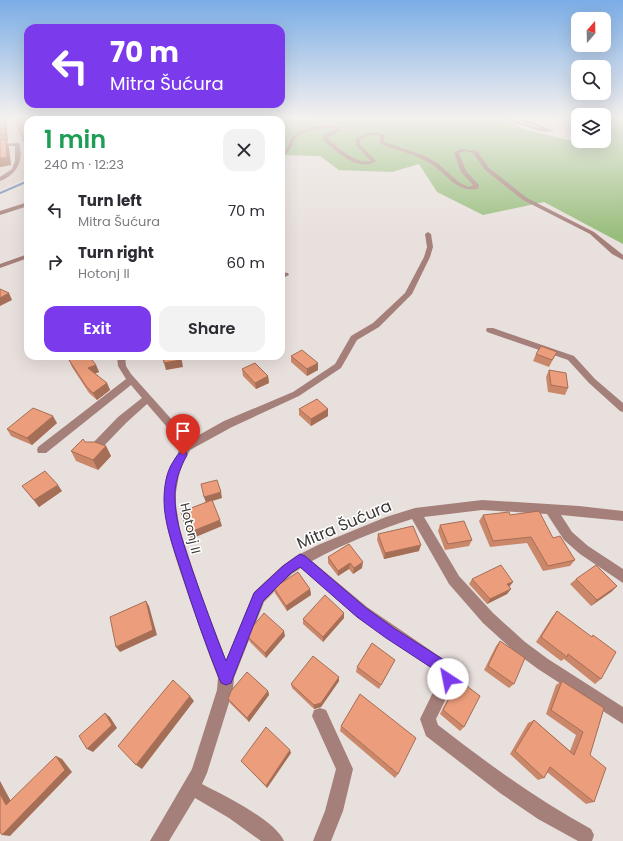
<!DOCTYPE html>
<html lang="en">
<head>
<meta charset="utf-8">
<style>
	:root { --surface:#fff; --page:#f2f2f3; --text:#2b2b33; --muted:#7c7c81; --accent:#7c3aed }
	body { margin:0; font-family:Poppins,sans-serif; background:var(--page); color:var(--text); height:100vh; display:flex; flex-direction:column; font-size:15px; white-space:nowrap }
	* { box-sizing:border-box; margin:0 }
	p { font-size:13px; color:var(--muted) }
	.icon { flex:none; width:22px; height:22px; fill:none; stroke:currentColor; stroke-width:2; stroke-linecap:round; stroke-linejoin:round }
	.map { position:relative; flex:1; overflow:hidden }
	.panel { position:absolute; left:24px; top:116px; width:261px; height:244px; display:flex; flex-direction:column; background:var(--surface); border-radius:12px; box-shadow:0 4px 16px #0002 }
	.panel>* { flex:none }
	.banner { position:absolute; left:24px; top:24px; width:261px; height:84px; border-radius:12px; box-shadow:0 4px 16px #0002; background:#7c3aed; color:#fff; overflow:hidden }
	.needle { width:26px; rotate:20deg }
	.tools { position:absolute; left:571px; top:12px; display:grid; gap:8px }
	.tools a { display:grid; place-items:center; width:40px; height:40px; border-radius:8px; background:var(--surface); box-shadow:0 4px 16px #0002; font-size:20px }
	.pin { position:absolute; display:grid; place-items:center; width:34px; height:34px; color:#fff; margin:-41px -17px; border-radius:50% 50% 50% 0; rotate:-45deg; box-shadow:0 0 4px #0007 }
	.pin .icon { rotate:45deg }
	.me { position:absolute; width:44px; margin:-22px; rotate:326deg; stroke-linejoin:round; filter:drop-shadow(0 0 3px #0008) }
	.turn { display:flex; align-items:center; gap:14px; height:84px; padding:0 20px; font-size:18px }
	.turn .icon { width:52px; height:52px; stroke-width:2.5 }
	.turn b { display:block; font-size:28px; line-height:34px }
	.round { display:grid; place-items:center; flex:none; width:42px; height:42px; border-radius:12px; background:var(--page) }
	.overview { display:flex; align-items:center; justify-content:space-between; height:68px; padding:0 20px }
	h1 { font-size:24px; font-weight:600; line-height:30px; color:#1e9e55 }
	.cta { display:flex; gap:8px; margin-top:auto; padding:8px 20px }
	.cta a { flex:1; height:46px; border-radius:12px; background:var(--accent); color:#fff; font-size:16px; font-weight:600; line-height:46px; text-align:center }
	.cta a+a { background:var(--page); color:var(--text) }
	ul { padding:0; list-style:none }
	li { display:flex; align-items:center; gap:12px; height:52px; padding:0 20px }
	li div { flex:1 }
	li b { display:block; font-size:15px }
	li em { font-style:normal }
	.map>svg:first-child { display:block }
	.built { fill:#e2d2cb }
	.green { fill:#97bd7b }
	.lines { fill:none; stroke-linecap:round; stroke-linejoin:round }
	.stream-far1 { stroke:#6582ae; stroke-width:1.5 }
	.stream { stroke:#6582ae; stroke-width:2 }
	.minor { fill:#a57f79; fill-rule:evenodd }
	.wall { fill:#cb876a }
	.shaded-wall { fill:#a56e56 }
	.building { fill:#ec9d7b; stroke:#a56e56 }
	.route { fill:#7c3aed; stroke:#51269a }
	.labels { text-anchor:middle; stroke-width:3; stroke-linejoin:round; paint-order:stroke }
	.street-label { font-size:13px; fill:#3a3735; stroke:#fff }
	.near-street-label { font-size:16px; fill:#3a3735; stroke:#fff }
</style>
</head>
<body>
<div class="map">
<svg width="623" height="841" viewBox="0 0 623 841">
	<rect width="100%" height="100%" fill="#e8e0dc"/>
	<path class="built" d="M 0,119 L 221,119 L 214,120 L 28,120 L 28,177 L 0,191 Z"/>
	<path class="green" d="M 221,119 L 295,119 L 300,120 L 310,119 L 503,119 L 523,129 L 568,140 L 578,140 L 578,141 L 604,141 L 604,119 L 623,119 L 623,244 L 544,202 L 483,215 L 437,192 L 419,164 L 392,172 L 339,170 L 320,156 L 281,155 L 281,120 L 214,120 Z"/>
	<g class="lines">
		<path class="stream-far1" d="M 232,120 L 239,119"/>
		<path class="stream" d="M 0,193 L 28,181"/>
		<path class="minor" d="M 503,119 L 508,119 L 545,130 L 518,119 L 523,119 L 554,131 L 544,132 Z
			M 330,125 L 341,128 L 340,131 L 327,138 C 337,147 356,165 371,161 L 356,145 L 356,139 C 365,132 373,131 384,134 L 384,141 L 387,143 L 425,156 L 437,163 L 460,183 L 469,187 L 473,185 L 461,172 L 454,152 L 461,149 L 477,151 L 489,168 L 527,198 L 594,232 L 623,255 L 623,260 L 612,254 L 590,234 L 523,200 L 485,170 L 473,153 L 465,151 L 459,153 L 466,171 L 479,185 L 478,189 C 455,193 445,171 428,162 C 414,154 398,150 383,145 L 380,142 L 380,136 L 378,135 L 368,135 L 360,140 L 360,145 L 376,161 C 359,173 335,151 323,139 L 324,135 L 337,129 L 335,128 C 324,128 306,129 297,137 C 290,144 293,152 281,156 L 281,153 C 288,149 288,143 293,137 C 299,128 319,126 330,125 Z
			M 19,143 C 24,161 17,175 0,181 L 0,177 L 12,169 L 15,161 L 15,146 L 0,146 L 0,144 Z
			M 28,202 L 28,206 L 0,215 L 0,211 Z
			M 428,232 L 431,234 L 433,247 L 430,257 L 412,294 L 379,327 L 357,340 L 341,368 L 299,396 L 232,427 L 190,450 L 183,463 L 179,475 L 176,492 L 176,505 L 180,530 L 200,591 L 226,660 L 254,592 L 282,566 L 296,556 L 318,545 L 386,517 L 415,508 L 482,500 L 579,506 L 623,511 L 623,521 L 561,515 L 572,532 L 588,546 L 623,569 L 623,583 L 580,554 L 564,540 L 547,514 L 482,510 L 424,517 L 459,576 L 493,613 L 525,642 L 548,659 L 623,707 L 623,724 L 538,669 L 515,652 L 483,623 L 449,584 L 412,519 C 378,530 343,544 312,561 L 367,607 L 452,665 L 456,679 L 436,719 L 438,725 C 487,763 536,799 591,829 L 594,835 L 592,841 L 578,841 L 538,819 L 500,793 L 426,736 L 420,719 L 440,678 L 440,674 L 357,617 L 301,568 L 292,574 L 264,602 L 234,678 L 233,690 L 207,773 L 202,784 C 223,795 275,820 284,841 L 261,841 L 229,818 L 195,798 L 169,841 L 150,841 L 192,769 L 217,690 L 218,678 C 205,644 193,609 181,574 C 174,552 166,530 165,506 C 164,494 165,481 169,470 C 173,461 181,452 180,442 L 147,404 L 126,423 L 99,451 L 91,451 L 90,448 L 91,445 L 118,417 L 142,398 L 131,385 L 46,453 L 38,453 L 37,450 L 38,447 L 126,379 L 118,366 L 117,356 L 125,356 L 126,366 L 131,374 L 190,440 L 224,421 L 293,392 L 335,364 L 351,336 L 373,323 L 405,293 L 424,257 L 427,247 L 425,234 Z
			M 28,254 L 28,258 L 0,268 L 0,264 Z
			M 281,272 L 288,273 L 289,275 L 285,277 L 281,276 Z
			M 487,328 L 493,328 L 574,356 L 595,379 L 623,403 L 623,412 L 620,411 L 589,383 L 568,360 L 487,332 L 486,330 Z
			M 320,708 L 326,710 L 353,769 L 343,811 L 331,841 L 313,841 L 325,811 L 336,769 L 312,716 L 314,710 Z"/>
	</g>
	<path class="wall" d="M 0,119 L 6,119 L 8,142 L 7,142 L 9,148 L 11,165 L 0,167 Z
		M 557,352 L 549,367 L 533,361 L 536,354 Z
		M 291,356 L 318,370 L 307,376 L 291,362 Z
		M 69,360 L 96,365 L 99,372 L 95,374 L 107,383 L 110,390 L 97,400 L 89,393 L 72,367 Z
		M 242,369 L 268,376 L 269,383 L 256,389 L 243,376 Z
		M 549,370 L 568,388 L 565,395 L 548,392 L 546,377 Z
		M 299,409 L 328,409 L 328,416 L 311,426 L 299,415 Z
		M 57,423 L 32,445 L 11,436 L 7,429 Z
		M 106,446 L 111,456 L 98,470 L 76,461 L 71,451 Z
		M 22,486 L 62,491 L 39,507 Z
		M 483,515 L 510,515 L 553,538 L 575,560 L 570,566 L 543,571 L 527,543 L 490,547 L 479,521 Z
		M 440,525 L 472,540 L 469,546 L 445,550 L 438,531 Z
		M 378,534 L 419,551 L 384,559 L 377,540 Z
		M 349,544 L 362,568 L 353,574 L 349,569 L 338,576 L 328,563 L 328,557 Z
		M 472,579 L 513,582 L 509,587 L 511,589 L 507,594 L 487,604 L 469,584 Z
		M 576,579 L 617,586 L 611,592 L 591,606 L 570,584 Z
		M 274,588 L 310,589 L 311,595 L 287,611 L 275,593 Z
		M 557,611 L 591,637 L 593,635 L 601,679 L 595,684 L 564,659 L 561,661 L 536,642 L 552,617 Z
		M 344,618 L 323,642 L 303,624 L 303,619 Z
		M 285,636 L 266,658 L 250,642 L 248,637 Z
		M 500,641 L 514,684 L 509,688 L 484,670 L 496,646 Z
		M 393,664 L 379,689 L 356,672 L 357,667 Z
		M 459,680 L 464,727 L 460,731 L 440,714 L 455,684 Z
		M 339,681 L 321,707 L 314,709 L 292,688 L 291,684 Z
		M 562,681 L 604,708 L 590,755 L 594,802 L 586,804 L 547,772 L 544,778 L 538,780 L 510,754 L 528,723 L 534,720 L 570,751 L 576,735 L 546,714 L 556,685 Z
		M 268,691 L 269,695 L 249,722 L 230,703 L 228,699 Z
		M 341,726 L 398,774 L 395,778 L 340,731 Z
		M 291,753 L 267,788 L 241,761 Z"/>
	<path class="shaded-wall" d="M 4,119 L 6,119 L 8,142 L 5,134 Z
		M 41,119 L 61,119 L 62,120 L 31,120 Z
		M 161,119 L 198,119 L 195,120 L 155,120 Z
		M 6,140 L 9,148 L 11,165 L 0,167 L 0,158 Z
		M 25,144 L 28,144 L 28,152 Z
		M 9,293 L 12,300 L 0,306 L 0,298 Z
		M 181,356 L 183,367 L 166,370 L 164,363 Z
		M 318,363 L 318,370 L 307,376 L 307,369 Z
		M 96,365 L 99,372 L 91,375 L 88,368 Z
		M 268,376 L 269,383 L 256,389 L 255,383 Z
		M 107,383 L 110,390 L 97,400 L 93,393 Z
		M 328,409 L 328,416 L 311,426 L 311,419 Z
		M 53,416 L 57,423 L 32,445 L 27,438 Z
		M 106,446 L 111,456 L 98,470 L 93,460 Z
		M 58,485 L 62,491 L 39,507 L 34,500 Z
		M 221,492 L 222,498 L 206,503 L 204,497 Z
		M 220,520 L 222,526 L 191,539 L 188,533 Z
		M 421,545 L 419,551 L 384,559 L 385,553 Z
		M 363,562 L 362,568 L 353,574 L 354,568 Z
		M 350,563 L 349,569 L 338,576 L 338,571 Z
		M 513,582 L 509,587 L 507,584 Z
		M 617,586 L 611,592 L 591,606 L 597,600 Z
		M 310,589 L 311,595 L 287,611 L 286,606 Z
		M 511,589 L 507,594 L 487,604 L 490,599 Z
		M 146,601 L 149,606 L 157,635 L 120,652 L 116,647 Z
		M 344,613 L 344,618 L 323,642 L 323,637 Z
		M 284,631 L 285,636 L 266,658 L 265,653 Z
		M 339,677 L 339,681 L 321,707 L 314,709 L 314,705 Z
		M 268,691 L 269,695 L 249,722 L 247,718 Z
		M 190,696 L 194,701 L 142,769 L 136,765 Z
		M 105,713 L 110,717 L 117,728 L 93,752 L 87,749 Z
		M 290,750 L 291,753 L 267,788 L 266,786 Z
		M 56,756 L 62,759 L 72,772 L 10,836 L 2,835 Z
		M 0,781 L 14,807 L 6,805 L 0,794 Z"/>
	<path class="building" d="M 0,119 L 4,119 L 5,134 L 0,135 Z
		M 15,119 L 41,119 L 28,120 L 28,144 L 25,144 Z
		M 63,119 L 161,119 L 155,120 L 64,120 Z
		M 0,140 L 6,140 L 7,157 L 0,158 Z
		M 0,289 L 9,293 L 0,298 Z
		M 541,346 L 557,352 L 552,360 L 536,354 Z
		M 302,350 L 318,363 L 307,369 L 291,356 Z
		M 80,356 L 89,356 L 96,365 L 88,368 L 107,383 L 93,393 L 86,386 L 69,360 Z
		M 163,356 L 181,356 L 181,360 L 164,363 Z
		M 255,363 L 268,376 L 255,383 L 242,369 Z
		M 549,370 L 566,373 L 568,388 L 551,385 Z
		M 317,399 L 328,409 L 311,419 L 299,409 Z
		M 33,408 L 53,416 L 27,438 L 7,429 Z
		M 83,439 L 85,442 L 95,442 L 106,446 L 93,460 L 71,451 Z
		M 45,471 L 58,485 L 34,500 L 22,486 Z
		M 217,480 L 221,492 L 204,497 L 201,484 Z
		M 212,500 L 220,520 L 188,533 L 181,512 Z
		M 539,511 L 553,538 L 560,536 L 575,560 L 548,566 L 531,537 L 493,541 L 483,515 L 509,512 L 510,515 Z
		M 464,521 L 472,540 L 448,544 L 440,525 Z
		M 413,526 L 421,545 L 385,553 L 378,534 Z
		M 349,544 L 363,562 L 354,568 L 350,563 L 338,571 L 328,557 Z
		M 501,565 L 513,582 L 507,584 L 511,589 L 490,599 L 472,579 Z
		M 596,565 L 617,586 L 597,600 L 576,579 Z
		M 298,572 L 310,589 L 286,606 L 274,588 Z
		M 325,595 L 344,613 L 323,637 L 303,619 Z
		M 146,601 L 153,630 L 116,647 L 110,617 Z
		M 557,611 L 592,637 L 593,635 L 616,652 L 601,679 L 568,654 L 567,657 L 541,637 Z
		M 264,613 L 284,631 L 265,653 L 248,637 L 253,626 Z
		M 500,641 L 525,658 L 514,684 L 488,666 Z
		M 372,643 L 395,660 L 381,685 L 357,667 Z
		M 313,656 L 339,677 L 321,703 L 314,705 L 291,684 Z
		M 247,672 L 268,691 L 247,718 L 228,699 L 231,691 Z
		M 173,680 L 190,696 L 136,765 L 118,746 Z
		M 459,680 L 480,696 L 464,727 L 443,710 Z
		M 562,681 L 604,708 L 590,755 L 606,768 L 594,802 L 550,767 L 544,778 L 515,751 L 534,720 L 574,755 L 583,732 L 551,710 Z
		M 360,694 L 416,738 L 398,774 L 341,726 Z
		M 105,713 L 112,725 L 87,749 L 79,736 Z
		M 266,727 L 290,750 L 266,786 L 241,761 Z
		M 56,756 L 65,770 L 2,835 L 0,832 L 0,794 L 6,805 Z"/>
	<linearGradient id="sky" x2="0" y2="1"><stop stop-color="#7bade6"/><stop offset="0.5" stop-color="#f5f1ef"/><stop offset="1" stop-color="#f5f1ef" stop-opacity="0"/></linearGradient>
	<rect width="623" height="236" fill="url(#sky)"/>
	<path class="route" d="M 183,451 L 186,452 L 187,455 C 179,470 174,483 175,501 C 176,524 185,548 192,569 C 203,600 214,631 226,661 L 254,593 L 283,566 L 300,554 L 305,556 L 366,608 L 395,629 L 452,665 L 455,679 L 453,684 L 448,686 L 443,684 L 441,674 L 386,638 L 357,617 L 300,567 L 291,573 L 263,601 L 231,683 L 226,685 L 221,683 C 206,646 193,609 181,571 C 174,549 164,524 164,500 C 164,488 166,472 173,462 C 176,457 178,453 183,451 Z"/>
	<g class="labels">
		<g class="street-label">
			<text transform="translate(191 528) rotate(77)" y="5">Hotonj II</text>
		</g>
		<g class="near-street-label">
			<text transform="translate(344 524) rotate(-23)" y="6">Mitra Šućura</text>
		</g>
	</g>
</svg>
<div class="tools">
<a><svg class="needle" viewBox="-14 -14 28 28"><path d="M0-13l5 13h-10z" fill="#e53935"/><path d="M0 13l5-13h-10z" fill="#7c7c81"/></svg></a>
<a><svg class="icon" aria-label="search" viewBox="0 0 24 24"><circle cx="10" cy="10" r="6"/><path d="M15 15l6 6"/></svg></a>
<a><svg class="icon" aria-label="layers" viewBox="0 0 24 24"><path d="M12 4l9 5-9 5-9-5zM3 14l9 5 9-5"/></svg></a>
</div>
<div class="pin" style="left:183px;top:455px;background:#d93025"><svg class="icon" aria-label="arrive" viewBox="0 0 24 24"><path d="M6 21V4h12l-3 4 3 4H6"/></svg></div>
<svg class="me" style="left:448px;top:679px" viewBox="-20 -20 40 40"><circle r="19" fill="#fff"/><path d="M0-13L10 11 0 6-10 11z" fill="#7c3aed"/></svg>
<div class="banner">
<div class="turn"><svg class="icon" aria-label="left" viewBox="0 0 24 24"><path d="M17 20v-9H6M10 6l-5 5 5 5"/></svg><div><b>70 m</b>Mitra Šućura</div></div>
</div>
<section class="panel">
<div class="overview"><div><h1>1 min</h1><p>240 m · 12:23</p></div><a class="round"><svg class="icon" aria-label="close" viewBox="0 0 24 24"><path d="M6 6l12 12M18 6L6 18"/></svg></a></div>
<ul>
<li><svg class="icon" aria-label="left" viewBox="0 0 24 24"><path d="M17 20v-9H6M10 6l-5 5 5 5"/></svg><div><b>Turn left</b><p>Mitra Šućura</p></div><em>70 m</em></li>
<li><svg class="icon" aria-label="right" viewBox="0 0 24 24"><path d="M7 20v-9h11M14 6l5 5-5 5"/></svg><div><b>Turn right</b><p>Hotonj II</p></div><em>60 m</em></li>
</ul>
<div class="cta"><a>Exit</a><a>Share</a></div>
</section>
</div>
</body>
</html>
